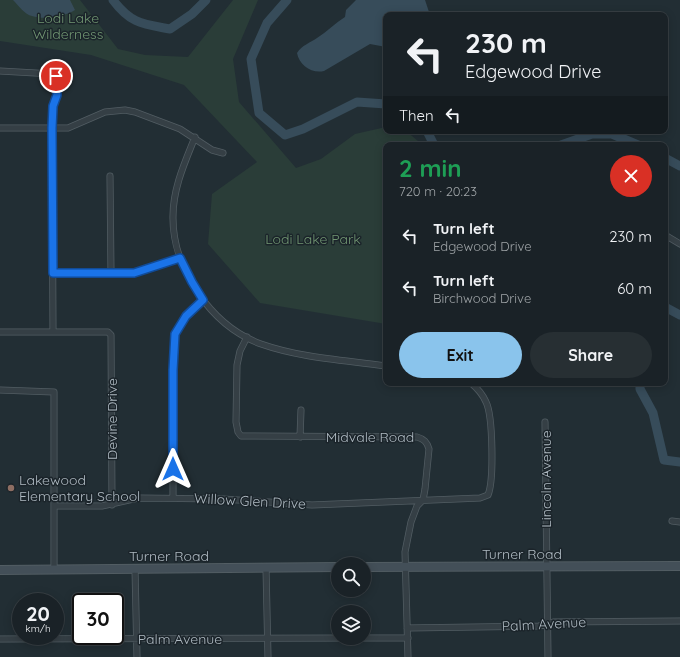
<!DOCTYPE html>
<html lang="en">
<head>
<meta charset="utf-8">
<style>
	:root { --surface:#1a2227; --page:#272f33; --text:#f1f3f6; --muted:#9fa4a7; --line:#383f44; --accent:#8ac4ec }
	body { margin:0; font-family:Quicksand,sans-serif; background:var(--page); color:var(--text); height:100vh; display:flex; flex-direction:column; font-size:15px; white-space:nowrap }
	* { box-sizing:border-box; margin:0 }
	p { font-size:13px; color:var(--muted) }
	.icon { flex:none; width:22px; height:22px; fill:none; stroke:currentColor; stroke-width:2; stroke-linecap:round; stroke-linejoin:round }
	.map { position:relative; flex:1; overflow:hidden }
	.details { position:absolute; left:383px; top:142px; width:285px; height:244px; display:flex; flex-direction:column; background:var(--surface); border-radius:8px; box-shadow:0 2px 10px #0003,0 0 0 1px var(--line) }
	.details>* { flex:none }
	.top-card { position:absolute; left:383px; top:12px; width:285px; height:122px; border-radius:8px; box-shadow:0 2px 10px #0003,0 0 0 1px var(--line); background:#1a2227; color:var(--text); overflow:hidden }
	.controls { position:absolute; left:331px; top:557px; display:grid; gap:8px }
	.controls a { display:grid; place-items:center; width:40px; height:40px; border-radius:50%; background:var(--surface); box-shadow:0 2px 10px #0003,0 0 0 1px var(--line); font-size:20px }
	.speed { position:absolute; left:12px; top:593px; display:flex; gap:8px; font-size:20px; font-weight:700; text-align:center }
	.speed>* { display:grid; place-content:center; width:52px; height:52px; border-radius:50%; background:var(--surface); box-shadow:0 2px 10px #0003,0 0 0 1px var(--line); line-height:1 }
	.speed small { font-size:10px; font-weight:400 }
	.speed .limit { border:2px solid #111; border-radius:6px; background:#fff; color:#111 }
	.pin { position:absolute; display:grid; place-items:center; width:34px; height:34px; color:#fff; margin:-17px; border:2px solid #fff; border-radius:50%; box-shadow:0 1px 4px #0007 }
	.me { position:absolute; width:44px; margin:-22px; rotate:0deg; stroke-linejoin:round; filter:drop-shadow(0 0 3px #0008) }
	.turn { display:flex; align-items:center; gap:14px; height:84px; padding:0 16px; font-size:18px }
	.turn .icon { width:52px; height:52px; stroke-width:2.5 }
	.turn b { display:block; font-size:28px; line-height:34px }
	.then { display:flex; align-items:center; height:38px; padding:0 16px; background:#0003; gap:8px; font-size:15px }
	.round { display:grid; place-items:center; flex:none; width:42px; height:42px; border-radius:21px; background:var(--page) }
	.summary { display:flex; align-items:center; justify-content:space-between; height:68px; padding:0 16px }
	h1 { font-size:24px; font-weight:800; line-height:30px; color:#1e9e55 }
	.cta { display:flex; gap:8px; margin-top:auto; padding:8px 16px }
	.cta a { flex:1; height:46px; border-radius:24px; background:var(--accent); color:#111; font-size:16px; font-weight:800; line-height:46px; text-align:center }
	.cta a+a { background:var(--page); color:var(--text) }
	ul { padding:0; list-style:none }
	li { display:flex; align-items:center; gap:12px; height:52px; padding:0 16px }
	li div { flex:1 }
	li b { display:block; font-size:15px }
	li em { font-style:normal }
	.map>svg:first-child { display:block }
	.green { fill:#2a3d38 }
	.water { fill:#374c5a }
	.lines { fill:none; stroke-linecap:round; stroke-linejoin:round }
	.river { stroke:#374c5a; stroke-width:9 }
	.minor-casing { stroke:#525d63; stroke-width:7 }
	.secondary-casing { stroke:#525d63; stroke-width:10 }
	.minor { stroke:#353f45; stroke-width:5.5 }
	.secondary { stroke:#434f58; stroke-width:8 }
	.route-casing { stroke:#114b97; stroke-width:10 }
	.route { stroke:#1a73e8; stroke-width:7 }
	.education-dot { fill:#8d6e63; stroke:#1b242a; stroke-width:1.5 }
	.labels { text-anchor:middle; stroke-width:3; stroke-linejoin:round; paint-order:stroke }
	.park-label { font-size:14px; fill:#719672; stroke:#1b242a }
	.street-label { font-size:14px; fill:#afbac2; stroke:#1b242a }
	.poi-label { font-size:14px; fill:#afbac2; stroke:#1b242a; text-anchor:start }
</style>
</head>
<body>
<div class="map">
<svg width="680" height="657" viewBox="0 0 680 657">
	<rect width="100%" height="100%" fill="#222e34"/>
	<path class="green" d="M 0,0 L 80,0 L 118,49 L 145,55 L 188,57 L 233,0 L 258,0 L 233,59 L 239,102 L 296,168 L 321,159 L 355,134 L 386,127 L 386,131 L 406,131 L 418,141 L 419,145 L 386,145 L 386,324 L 260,303 L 208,244 L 212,194 L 257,162 L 184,85 L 91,55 L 0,41 Z"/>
	<path class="water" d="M 13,0 L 70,0 L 75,10 C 64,17 44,20 32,16 C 25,15 18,5 13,0 Z
		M 356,0 L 425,0 L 430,15 L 386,15 L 386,47 L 370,44 L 324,71 C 312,74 299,65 297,53 C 302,45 310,43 317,38 C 327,32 335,23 345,17 L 346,10 Z"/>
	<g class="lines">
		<path class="river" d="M 113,0 C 131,24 143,24 170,29 L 192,14 L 206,0
			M 287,0 L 267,23 L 251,59 L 259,113 L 285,135 L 303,129 L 357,102 L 386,104
			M 427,131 L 434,145
			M 561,145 L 592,134 L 612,134 L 638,145
			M 665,158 L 680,166
			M 665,307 L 680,315
			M 640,383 L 640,389 L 653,413 L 664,460 L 680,462"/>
		<g class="minor-casing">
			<path id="minor" d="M 0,71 L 53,74 C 63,81 55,96 53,105 C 51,112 53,121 52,128 L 53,331
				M 0,128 L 68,128 L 105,112 L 125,110 L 135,112 L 180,129 L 212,150 L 223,153
				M 195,137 C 185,162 173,188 173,216 C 172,268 211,326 261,344 C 301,358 344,360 386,366
				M 110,176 L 111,274
				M 665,235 L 680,244
				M 53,273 L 134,273 L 180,258
				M 0,332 L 108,332 L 111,335 L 112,505
				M 247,337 L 240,351 L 237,365 L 236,422 L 238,432 L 241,436 L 417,437 C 424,439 427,442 429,449 L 425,489 L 423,500 L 417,506 L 411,522 L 405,552 L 408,657
				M 0,390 L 54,392 L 54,569
				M 545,422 L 548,657
				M 300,437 L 301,410
				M 173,498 L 173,370 L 175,334 L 186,316 L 203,300
				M 54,506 L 102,506 L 138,498 L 223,499 L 312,505 L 480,498 L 488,495 C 494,481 493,416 486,402 C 483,395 477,388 471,383
				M 672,521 L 680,522
				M 266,568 L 268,657
				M 135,569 L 137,657
				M 407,628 L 539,626 L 554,622 L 680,621
				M 364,638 L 408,638
				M 0,639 L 360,638"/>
		</g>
		<g class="secondary-casing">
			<path id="secondary" d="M 364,567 L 680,566
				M 0,570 L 338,567"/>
		</g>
		<use href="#minor" class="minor"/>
		<use href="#secondary" class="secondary"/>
	</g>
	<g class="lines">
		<g class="route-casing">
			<path id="route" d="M 56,76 L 57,95 L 53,106 L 52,128 L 53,273 L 134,273 L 180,258 L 192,282 L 203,300 L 186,316 L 175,334 L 173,370 L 173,469"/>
		</g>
		<use href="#route" class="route"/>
	</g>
	<circle class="education-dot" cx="11" cy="488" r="4"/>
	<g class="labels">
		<g class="park-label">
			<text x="68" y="23">Lodi Lake<tspan x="68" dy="16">Wilderness</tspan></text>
			<text x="313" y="244">Lodi Lake Park</text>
		</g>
		<g class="street-label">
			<text transform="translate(112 419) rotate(-90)" y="5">Devine Drive</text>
			<text x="370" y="442">Midvale Road</text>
			<text transform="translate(546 479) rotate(-90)" y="5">Lincoln Avenue</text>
			<text transform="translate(250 501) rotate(3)" y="5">Willow Glen Drive</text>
			<text x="522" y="559">Turner Road</text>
			<text x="169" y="561">Turner Road</text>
			<text transform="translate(544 624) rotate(-3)" y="5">Palm Avenue</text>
			<text x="180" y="644">Palm Avenue</text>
		</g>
		<g class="poi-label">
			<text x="19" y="485">Lakewood<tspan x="19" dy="16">Elementary School</tspan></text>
		</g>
	</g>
</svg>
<div class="controls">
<a><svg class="icon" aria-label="search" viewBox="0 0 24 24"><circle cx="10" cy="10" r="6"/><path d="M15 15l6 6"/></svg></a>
<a><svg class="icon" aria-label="layers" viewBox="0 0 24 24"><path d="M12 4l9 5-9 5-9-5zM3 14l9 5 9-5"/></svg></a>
</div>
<div class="speed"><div>20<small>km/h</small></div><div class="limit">30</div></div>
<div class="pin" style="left:56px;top:76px;background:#d93025"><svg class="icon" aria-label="arrive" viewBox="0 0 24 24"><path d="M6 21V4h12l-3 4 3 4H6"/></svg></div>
<svg class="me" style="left:173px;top:469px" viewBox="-20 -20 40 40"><path d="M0-17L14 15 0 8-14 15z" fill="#1a73e8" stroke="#fff" stroke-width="4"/></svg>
<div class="top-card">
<div class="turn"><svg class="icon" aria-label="left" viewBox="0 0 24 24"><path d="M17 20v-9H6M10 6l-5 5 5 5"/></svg><div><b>230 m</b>Edgewood Drive</div></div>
<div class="then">Then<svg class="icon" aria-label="left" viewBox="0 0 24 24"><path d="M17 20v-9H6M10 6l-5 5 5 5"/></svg></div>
</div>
<section class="details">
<div class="summary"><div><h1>2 min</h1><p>720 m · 20:23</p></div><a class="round" style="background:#d93025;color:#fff"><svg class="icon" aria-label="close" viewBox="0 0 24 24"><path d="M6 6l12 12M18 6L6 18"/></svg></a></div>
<ul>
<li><svg class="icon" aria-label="left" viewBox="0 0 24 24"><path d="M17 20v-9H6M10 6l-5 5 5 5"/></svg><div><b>Turn left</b><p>Edgewood Drive</p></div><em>230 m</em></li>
<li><svg class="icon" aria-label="left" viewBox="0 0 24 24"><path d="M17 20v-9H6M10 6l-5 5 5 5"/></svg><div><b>Turn left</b><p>Birchwood Drive</p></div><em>60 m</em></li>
</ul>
<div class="cta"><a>Exit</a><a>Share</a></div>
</section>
</div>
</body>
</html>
